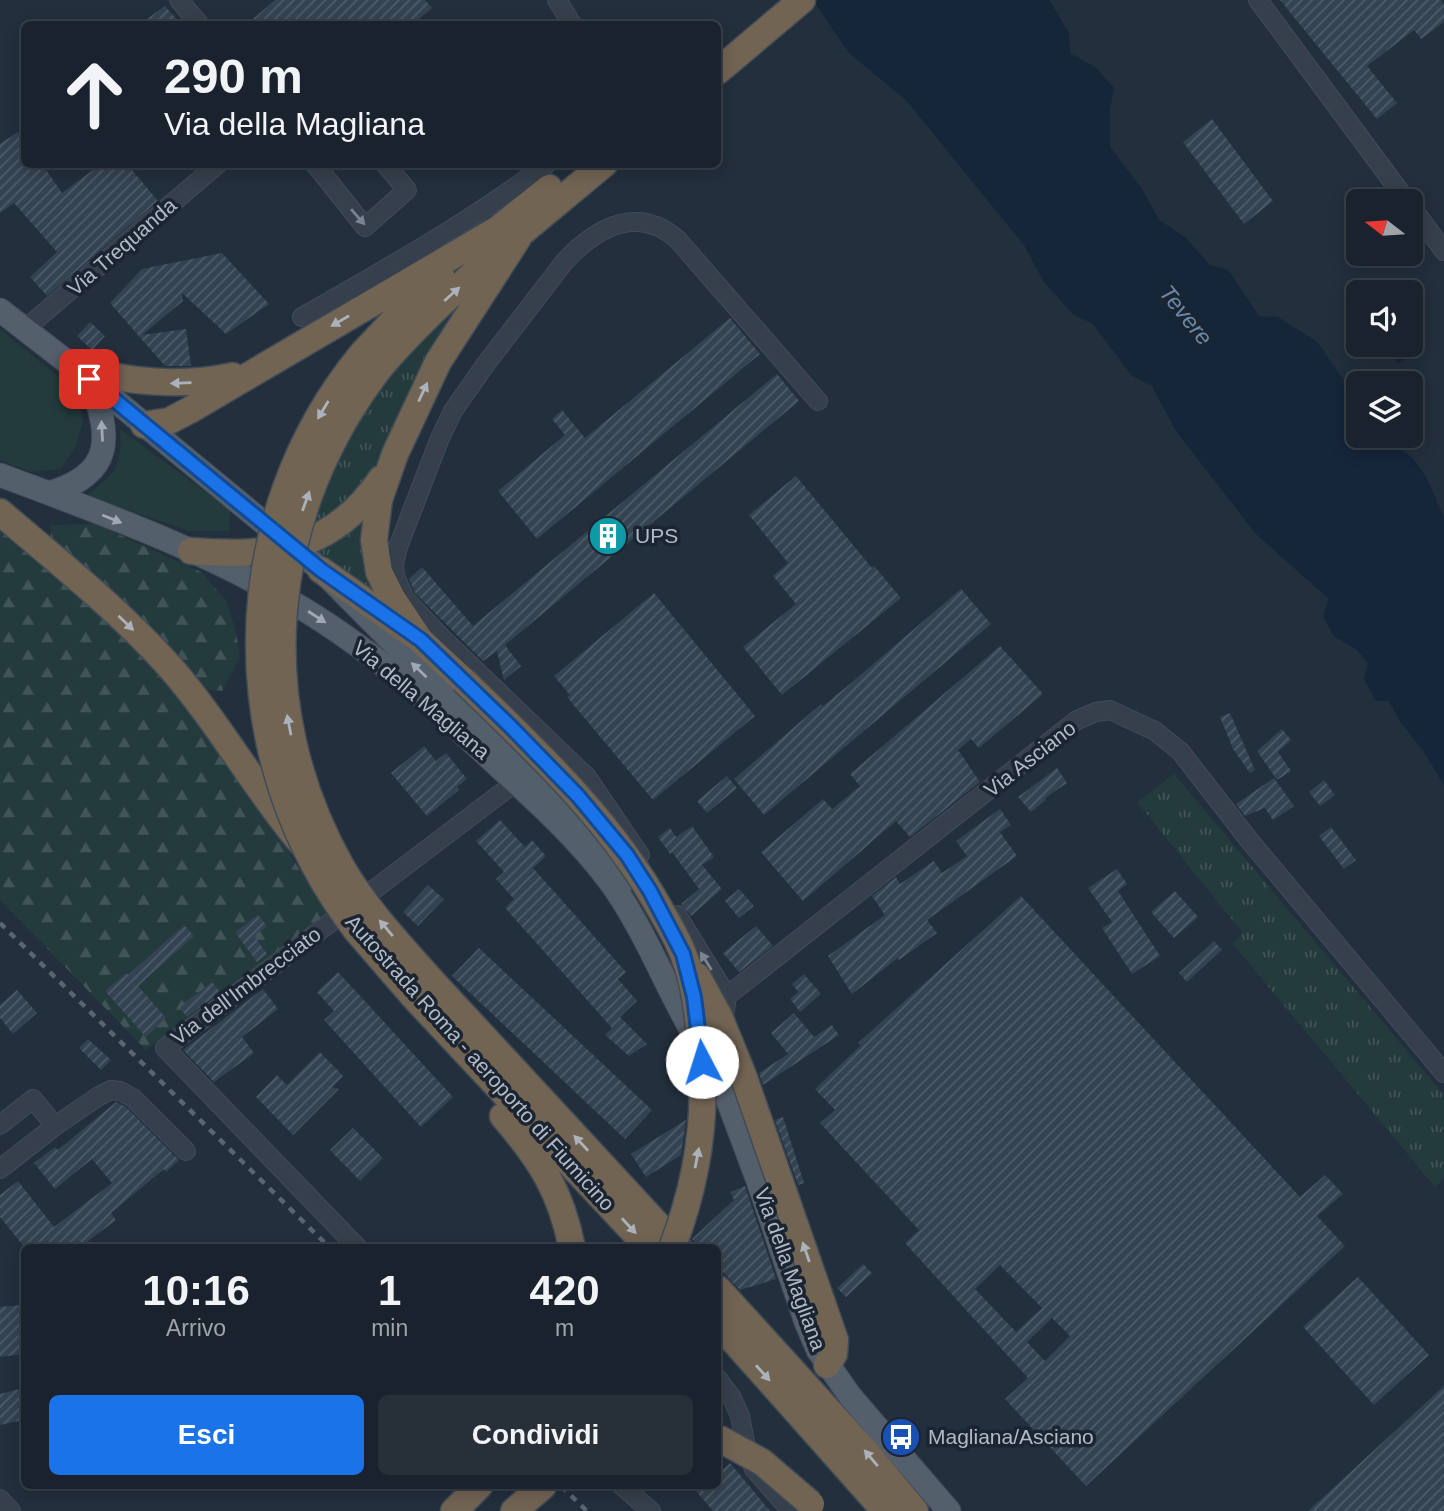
<!DOCTYPE html>
<html lang="it">
<head>
<meta charset="utf-8">
<style>
	:root { --surface:#1a232d; --page:#272f39; --text:#f1f3f6; --muted:#9fa4aa; --line:#384049; --accent:#1a73e8 }
	body { margin:0; font-family:Helvetica,sans-serif; background:var(--page); color:var(--text); height:100vh; display:flex; flex-direction:column; font-size:26px; white-space:nowrap }
	* { box-sizing:border-box; margin:0 }
	p { font-size:23px; color:var(--muted) }
	.icon { flex:none; width:38px; height:38px; fill:none; stroke:currentColor; stroke-width:2; stroke-linecap:round; stroke-linejoin:round }
	.map { position:relative; flex:1; overflow:hidden }
	.panel { position:absolute; left:21px; top:1244px; width:700px; height:245px; display:flex; flex-direction:column; background:var(--surface); border-radius:10px; box-shadow:0 4px 18px #0003,0 0 0 2px var(--line) }
	.panel>* { flex:none }
	.guide { position:absolute; left:21px; top:21px; width:700px; height:147px; border-radius:10px; box-shadow:0 4px 18px #0003,0 0 0 2px var(--line); background:#1a232d; color:var(--text); overflow:hidden }
	.needle { width:46px; rotate:287deg }
	.controls { position:absolute; left:1346px; top:189px; display:grid; gap:14px }
	.controls a { display:grid; place-items:center; width:77px; height:77px; border-radius:10px; background:var(--surface); box-shadow:0 4px 18px #0003,0 0 0 2px var(--line); font-size:35px }
	.pin { position:absolute; display:grid; place-items:center; width:60px; height:60px; color:#fff; margin:-30px; border-radius:14px; box-shadow:0 4px 10px #0006 }
	.me { position:absolute; width:77px; margin:-38px; rotate:355deg; stroke-linejoin:round; filter:drop-shadow(0 0 5px #0008) }
	.turn { display:flex; align-items:center; gap:24px; height:147px; padding:0 28px; font-size:32px }
	.turn .icon { width:91px; height:91px; stroke-width:2.5 }
	.turn b { display:block; font-size:49px; line-height:60px }
	.eta { display:flex; justify-content:space-evenly; align-items:center; height:119px; text-align:center }
	.eta b { font-size:42px; font-weight:700; line-height:49px }
	.action { display:flex; gap:14px; margin-top:auto; padding:14px 28px }
	.action a { flex:1; height:80px; border-radius:10px; background:var(--accent); color:#fff; font-size:28px; font-weight:700; line-height:80px; text-align:center }
	.action a+a { background:var(--page); color:var(--text) }
	.map>svg:first-child { display:block }
	.grass { fill:url(#grass-tufts) }
	.forest { fill:url(#forest-firs) }
	.garden { fill:#243b3d }
	.water { fill:#152639 }
	.building { fill:url(#building-hatch); fill-rule:evenodd }
	.lines { fill:none; stroke-linecap:round; stroke-linejoin:round }
	.minor-casing { stroke:#424c58; stroke-width:20 }
	.major-casing { stroke:#424c58; stroke-width:25 }
	.highway-casing { stroke:#414b57; stroke-width:29 }
	.minor { stroke:#36404c; stroke-width:18 }
	.major { stroke:#545f6c; stroke-width:23 }
	.highway { stroke:#726453; stroke-width:26 }
	.rail { stroke:#586573; stroke-width:4.5; stroke-dasharray:7 7; stroke-linecap:butt }
	.highway-bridge-casing { stroke:#414b57; stroke-width:29; stroke-linecap:butt }
	.highway-bridge { stroke:#726453; stroke-width:26 }
	.oneway { fill:#7a8490 }
	.oneway2 { fill:#abb2bb }
	.oneway3 { fill:#9ea9b5 }
	.route-casing { stroke:#114b97; stroke-width:18 }
	.route { stroke:#1a73e8; stroke-width:12 }
	.labels { text-anchor:middle; stroke-width:7; stroke-linejoin:round; paint-order:stroke }
	.street-label { font-size:21px; fill:#b1bbc7; stroke:#1b2531 }
	.poi-label { font-size:21px; fill:#b1bbc7; stroke:#1b2531; text-anchor:start }
	.water-label { font-size:23px; font-style:italic; fill:#6a88a7; stroke:#1b2531 }
</style>
</head>
<body>
<div class="map">
<svg width="1444" height="1511" viewBox="0 0 1444 1511">
	<defs>
		<pattern id="grass-tufts" width="24" height="20" patternUnits="userSpaceOnUse" patternTransform="scale(1.75)"><rect width="24" height="20" fill="#243b3d"/><path d="M3 7l-1-3M5 7V3M7 7l1-3M15 17l-1-3M17 17v-4M19 17l1-3" fill="none" stroke="#415558"/></pattern>
		<pattern id="forest-firs" width="22" height="20" patternUnits="userSpaceOnUse" patternTransform="scale(1.75)"><rect width="22" height="20" fill="#243b3d"/><path d="M5 1l3.5 6h-7zM16 11l3.5 6h-7z" fill="#415558"/></pattern>
		<pattern id="building-hatch" width="6" height="6" patternUnits="userSpaceOnUse" patternTransform="scale(1.75)"><rect width="6" height="6" fill="#344352"/><path d="M-1 1l2-2M0 6l6-6M5 7l2-2" fill="none" stroke="#4f5c69"/></pattern>
	</defs>
	<rect width="100%" height="100%" fill="#222f3c"/>
	<path class="grass" d="M 456,309 L 374,478 L 311,534 C 333,464 367,401 416,346 C 428,333 441,318 456,309 Z
		M 369,499 L 379,595 L 308,547 Z
		M 1174,774 L 1444,1095 L 1444,1178 L 1435,1187 L 1233,944 L 1242,932 L 1137,802 Z"/>
	<path class="forest" d="M 0,523 L 125,633 L 185,696 L 267,817 L 327,914 L 249,978 L 146,1050 L 0,900 Z
		M 96,524 L 201,572 L 226,600 L 236,632 L 240,657 L 222,691 L 204,689 L 50,547 L 51,525 Z"/>
	<path class="garden" d="M 0,329 L 78,393 L 83,420 L 76,446 L 61,469 L 31,472 L 0,460 Z
		M 120,429 L 230,510 L 229,531 L 189,531 L 86,496 C 116,472 122,469 120,429 Z"/>
	<path class="water" d="M 813,0 L 1049,0 L 1069,33 L 1070,53 L 1095,67 L 1114,88 L 1110,109 L 1110,147 L 1142,189 L 1159,220 L 1186,238 L 1210,265 L 1228,270 L 1259,316 L 1278,317 L 1317,342 L 1358,400 L 1358,436 L 1383,436 C 1389,444 1397,445 1405,452 C 1425,467 1434,495 1444,518 L 1444,785 L 1424,752 L 1399,720 L 1389,701 L 1376,701 L 1364,679 L 1368,663 L 1357,650 L 1334,636 L 1323,617 L 1329,599 L 1256,534 L 1176,431 L 1152,386 L 1132,376 L 1093,324 L 1073,314 L 1044,282 L 1024,245 L 906,100 L 849,53 Z
		M 1411,330 L 1422,347 L 1398,363 L 1385,345 L 1410,345 Z"/>
	<path class="building" d="M 275,0 L 425,0 L 432,8 L 413,24 L 247,24 Z
		M 1280,0 L 1441,0 L 1444,5 L 1444,22 L 1421,39 L 1414,30 L 1367,66 L 1397,103 L 1377,119 Z
		M 165,6 L 181,24 L 140,24 Z
		M 1212,119 L 1273,201 L 1244,224 L 1183,142 Z
		M 18,132 L 24,141 L 24,164 L 42,164 L 62,193 L 101,164 L 127,164 L 158,201 L 47,296 L 30,277 L 57,252 L 14,203 L 0,213 L 0,144 Z
		M 222,253 L 269,304 L 226,334 L 182,293 L 183,301 L 142,335 L 186,329 L 191,366 L 165,366 L 110,303 L 142,269 Z
		M 730,318 L 760,354 L 537,539 L 498,491 L 565,435 L 552,419 L 562,410 L 585,438 Z
		M 90,322 L 105,336 L 92,350 L 77,336 Z
		M 777,374 L 799,401 L 505,645 L 521,666 L 504,680 L 497,651 L 483,661 L 415,593 L 409,579 L 422,567 L 473,626 Z
		M 796,476 L 872,568 L 874,566 L 901,598 L 782,695 L 743,647 L 796,604 L 773,576 L 788,563 L 749,515 Z
		M 961,589 L 991,624 L 764,815 L 734,779 L 821,704 L 823,706 L 844,689 Z
		M 654,593 L 755,716 L 653,800 L 567,697 L 570,695 L 554,676 Z
		M 1000,646 L 1043,694 L 979,748 L 971,739 L 958,750 L 980,782 L 910,837 L 896,821 L 803,901 L 761,852 L 823,799 L 832,809 L 860,786 L 850,774 Z
		M 1230,713 L 1255,770 L 1250,773 L 1233,749 L 1220,717 Z
		M 1282,729 L 1291,740 L 1278,752 L 1291,771 L 1277,780 L 1257,751 Z
		M 424,746 L 436,761 L 446,753 L 467,779 L 457,787 L 459,790 L 427,816 L 391,773 Z
		M 1057,768 L 1067,783 L 1045,798 L 1046,800 L 1031,812 L 1018,797 Z
		M 727,776 L 737,788 L 707,813 L 697,801 Z
		M 1274,778 L 1294,806 L 1273,820 L 1265,808 L 1245,816 L 1236,804 Z
		M 1324,780 L 1335,795 L 1320,806 L 1309,792 Z
		M 1000,809 L 1011,825 L 1000,832 L 1017,856 L 927,920 L 937,933 L 899,960 L 898,958 L 852,994 L 828,956 L 885,915 L 872,896 L 896,877 L 900,884 L 934,861 L 942,873 L 967,856 L 956,841 Z
		M 500,820 L 525,847 L 532,840 L 546,856 L 533,868 L 626,972 L 618,979 L 637,1001 L 620,1017 L 647,1044 L 629,1056 L 605,1035 L 612,1028 L 505,908 L 514,899 L 496,879 L 504,872 L 476,841 Z
		M 692,826 L 714,857 L 702,865 L 722,889 L 691,916 L 681,904 L 699,889 L 672,852 L 670,854 L 658,837 L 670,828 L 676,837 Z
		M 1331,827 L 1356,860 L 1344,869 L 1319,836 Z
		M 1117,869 L 1127,884 L 1118,891 L 1160,956 L 1132,974 L 1102,928 L 1112,922 L 1088,888 Z
		M 428,885 L 444,899 L 418,926 L 403,912 Z
		M 739,889 L 754,906 L 739,918 L 725,901 Z
		M 1175,891 L 1198,917 L 1174,938 L 1151,912 Z
		M 1021,896 L 1300,1197 L 1325,1175 L 1343,1194 L 1317,1216 L 1345,1246 L 1086,1486 L 1005,1399 L 1028,1378 L 905,1243 L 919,1230 L 820,1123 L 835,1110 L 815,1089 L 861,1045 L 858,1043 ZM 1000,1265 L 1042,1308 L 1016,1332 L 975,1289 ZM 1052,1318 L 1070,1336 L 1045,1361 L 1027,1342 Z
		M 258,915 L 267,926 L 254,936 L 267,954 L 257,962 L 235,932 Z
		M 184,925 L 194,936 L 138,986 L 166,1018 L 146,1037 L 105,991 L 126,973 L 128,975 Z
		M 756,926 L 773,946 L 739,972 L 723,953 Z
		M 1214,941 L 1222,950 L 1187,982 L 1179,973 Z
		M 479,948 L 652,1110 L 625,1139 L 452,976 Z
		M 338,972 L 453,1097 L 421,1127 L 324,1020 L 334,1011 L 317,992 Z
		M 804,974 L 821,994 L 800,1012 L 790,999 L 798,992 L 792,984 Z
		M 212,982 L 220,992 L 187,1017 L 179,1007 Z
		M 263,989 L 278,1009 L 242,1037 L 254,1053 L 214,1082 L 183,1050 Z
		M 17,990 L 37,1013 L 13,1034 L 0,1018 L 0,1005 Z
		M 794,1013 L 814,1037 L 832,1025 L 839,1035 L 763,1085 L 759,1073 L 788,1054 L 771,1033 Z
		M 88,1039 L 111,1060 L 101,1070 L 79,1048 Z
		M 320,1052 L 343,1076 L 332,1087 L 339,1089 L 293,1135 L 256,1097 L 277,1075 L 287,1085 Z
		M 116,1102 L 126,1107 L 179,1160 L 166,1172 L 164,1169 L 111,1213 L 116,1220 L 79,1248 L 25,1248 L 0,1217 L 0,1195 L 18,1181 L 54,1227 L 112,1183 L 92,1159 L 55,1189 L 34,1163 L 55,1147 L 58,1150 Z
		M 783,1117 L 804,1183 L 798,1185 L 775,1120 Z
		M 686,1120 L 681,1155 L 646,1177 L 631,1154 Z
		M 353,1128 L 383,1158 L 360,1181 L 330,1150 Z
		M 745,1186 L 776,1279 L 740,1290 L 718,1267 L 718,1248 L 699,1248 L 692,1239 L 734,1200 L 730,1192 Z
		M 863,1264 L 872,1273 L 846,1297 L 837,1288 Z
		M 1358,1277 L 1429,1355 L 1374,1405 L 1303,1327 Z
		M 22,1305 L 24,1354 L 0,1357 L 0,1307 Z
		M 1444,1386 L 1444,1511 L 1308,1511 Z
		M 24,1388 L 24,1420 L 0,1425 L 0,1394 Z
		M 730,1463 L 770,1511 L 713,1511 L 696,1491 L 703,1486 L 718,1486 L 718,1474 Z"/>
	<g class="lines">
		<g class="minor-casing">
			<path id="minor" d="M 179,0 L 199,24
				M 557,0 L 572,24
				M 1258,0 L 1407,201
				M 315,164 L 365,227 L 407,190 L 385,164
				M 1410,205 L 1444,251
				M 302,317 C 386,269 470,222 547,164
				M 25,329 L 218,164
				M 640,855 L 587,777 L 443,639 L 405,599 L 395,576 L 394,564 L 398,547 L 440,438 L 453,411 L 485,365 L 565,261 C 596,228 638,204 678,240 L 818,401
				M 677,915 L 727,996 L 723,1023
				M 727,996 L 1077,720 L 1096,712 L 1110,710 L 1155,731 L 1180,751 L 1249,840 L 1444,1073
				M 0,1125 L 33,1099 L 55,1126
				M 0,1169 L 55,1126 L 99,1096 L 111,1090 L 120,1091 L 133,1098 L 186,1151
				M 358,1248 L 165,1048 L 516,782
				M 718,1379 L 732,1398 L 740,1416 L 747,1452 L 754,1469 L 791,1511
				M 622,1486 L 651,1511
				M 0,1499 L 11,1511"/>
		</g>
		<g class="major-casing">
			<path id="major" d="M 0,310 L 89,379 L 321,570 L 449,699 L 569,809 L 603,848 L 627,879
				M 0,475 C 102,513 207,551 300,607 C 372,650 433,705 494,762 C 535,800 577,837 611,883 C 647,933 668,993 700,1045
				M 49,493 C 114,474 112,437 90,381
				M 705,1039 L 757,1178 L 806,1322 L 818,1350 L 850,1396 L 949,1511"/>
		</g>
		<g class="highway-casing">
			<path id="highway" d="M 718,71 L 802,0
				M 487,238 L 549,188
				M 362,354 L 408,305 L 441,276
				M 382,365 C 447,290 528,228 604,164
				M 75,369 C 129,381 179,388 233,376
				M 144,425 L 169,421 L 190,410 L 500,228
				M 0,512 C 58,562 119,610 170,667 C 218,722 254,787 301,843
				M 191,551 C 272,557 332,551 381,479
				M 321,570 L 420,640 L 463,680
				M 420,640 L 392,598 L 379,572 L 374,540 L 379,500 L 395,454 L 438,362 L 518,238
				M 357,931 L 414,997 L 649,1248
				M 431,980 L 679,1248
				M 503,1116 C 540,1159 561,1191 572,1248
				M 718,1289 L 867,1453 L 915,1511
				M 718,1323 L 885,1511
				M 827,1365 L 834,1354 L 835,1340
				M 454,1511 L 479,1486
				M 514,1511 L 543,1486"/>
		</g>
		<use href="#minor" class="minor"/>
		<use href="#major" class="major"/>
		<use href="#highway" class="highway"/>
		<path class="rail" d="M 0,923 L 330,1248
			M 561,1486 L 587,1511"/>
		<g class="highway-bridge-casing">
			<path id="highway-bridge" d="M 382,365 C 267,512 249,704 342,868 C 366,909 399,944 431,980
				M 463,680 C 535,750 611,820 660,909 C 671,928 683,949 689,971 C 697,998 699,1027 701,1055 C 707,1121 696,1186 672,1248
				M 357,931 C 226,762 225,520 362,354
				M 697,976 L 719,1016 L 743,1075 L 835,1340
				M 718,1438 L 762,1462 L 811,1504"/>
		</g>
		<use href="#highway-bridge" class="highway-bridge"/>
	</g>
	<defs><path id="oneway-solid" d="M-6-.8H1V-3.2L6.5 0L1 3.2V.8H-6Z" transform="scale(1.75)"/></defs>
	<g class="oneway">
		<use href="#oneway-solid" transform="translate(358 217) rotate(49)"/>
		<use href="#oneway-solid" transform="translate(706 961) rotate(-122)"/>
	</g>
	<g class="oneway2">
		<use href="#oneway-solid" transform="translate(452 294) rotate(-42)"/>
		<use href="#oneway-solid" transform="translate(340 321) rotate(150)"/>
		<use href="#oneway-solid" transform="translate(181 383) rotate(178)"/>
		<use href="#oneway-solid" transform="translate(423 392) rotate(-65)"/>
		<use href="#oneway-solid" transform="translate(323 410) rotate(121)"/>
		<use href="#oneway-solid" transform="translate(306 501) rotate(-70)"/>
		<use href="#oneway-solid" transform="translate(126 623) rotate(44)"/>
		<use href="#oneway-solid" transform="translate(289 725) rotate(-101)"/>
		<use href="#oneway-solid" transform="translate(386 928) rotate(-130)"/>
		<use href="#oneway-solid" transform="translate(581 1143) rotate(-133)"/>
		<use href="#oneway-solid" transform="translate(697 1158) rotate(-79)"/>
		<use href="#oneway-solid" transform="translate(629 1226) rotate(47)"/>
		<use href="#oneway-solid" transform="translate(806 1252) rotate(-109)"/>
		<use href="#oneway-solid" transform="translate(763 1373) rotate(48)"/>
		<use href="#oneway-solid" transform="translate(871 1458) rotate(-130)"/>
	</g>
	<g class="oneway3">
		<use href="#oneway-solid" transform="translate(102 431) rotate(-93)"/>
		<use href="#oneway-solid" transform="translate(112 519) rotate(22)"/>
		<use href="#oneway-solid" transform="translate(317 617) rotate(33)"/>
		<use href="#oneway-solid" transform="translate(419 670) rotate(-136)"/>
	</g>
	<g class="lines">
		<g class="route-casing">
			<path id="route" d="M 89,379 L 321,570 L 421,640 L 510,726 L 578,796 L 627,855 L 650,891 L 683,954 L 694,997 L 702,1062"/>
		</g>
		<use href="#route" class="route"/>
	</g>
	<defs>
		<g id="building-disc" transform="scale(2.0125)"><circle r="9.5" fill="#0f9aa8" stroke="#1b2531"/><path d="M-4-6H4V6H1V3H-1V6H-4ZM-2.5-4.3h1.7v1.8h-1.7ZM.8-4.3h1.7v1.8H.8ZM-2.5-1h1.7V.8h-1.7ZM.8-1h1.7V.8H.8Z" fill="#fff"/></g>
		<g id="bus-disc" transform="scale(2.0125)"><circle r="9.5" fill="#1a4fb4" stroke="#1b2531"/><path d="M-5-6H5V4H4V6H2V4H-2V6H-4V4H-5ZM-3.5-4V0h7V-4ZM-3.5 1.2v1.5H-2V1.2ZM2 1.2v1.5H3.5V1.2Z" fill="#fff"/></g>
	</defs>
	<g fill-rule="evenodd">
		<use href="#building-disc" x="608" y="536"/>
		<use href="#bus-disc" x="901" y="1437"/>
	</g>
	<g class="labels">
		<g class="street-label">
			<text transform="translate(122 247) rotate(-41)" y="7">Via Trequanda</text>
			<text transform="translate(421 700) rotate(40)" y="7">Via della Magliana</text>
			<text transform="translate(1030 759) rotate(-38)" y="7">Via Asciano</text>
			<text transform="translate(246 986) rotate(-37)" y="7">Via dell'Imbrecciato</text>
			<text transform="translate(480 1063) rotate(48)" y="7">Autostrada Roma - aeroporto di Fiumicino</text>
			<text transform="translate(790 1269) rotate(70)" y="7">Via della Magliana</text>
		</g>
		<g class="poi-label">
			<text x="635" y="543">UPS</text>
			<text x="928" y="1444">Magliana/Asciano</text>
		</g>
		<g class="water-label">
			<text transform="translate(1186 315) rotate(51)" y="8">Tevere</text>
		</g>
	</g>
</svg>
<div class="controls">
<a><svg class="needle" viewBox="-14 -14 28 28"><path d="M0-13l5 13h-10z" fill="#e53935"/><path d="M0 13l5-13h-10z" fill="#9fa4aa"/></svg></a>
<a><svg class="icon" aria-label="sound" viewBox="0 0 24 24"><path d="M4 9h4l5-4v14l-5-4H4zM17 9q2 3 0 6"/></svg></a>
<a><svg class="icon" aria-label="layers" viewBox="0 0 24 24"><path d="M12 4l9 5-9 5-9-5zM3 14l9 5 9-5"/></svg></a>
</div>
<div class="pin" style="left:89px;top:379px;background:#d93025"><svg class="icon" aria-label="arrive" viewBox="0 0 24 24"><path d="M6 21V4h12l-3 4 3 4H6"/></svg></div>
<svg class="me" style="left:702px;top:1062px" viewBox="-20 -20 40 40"><circle r="19" fill="#fff"/><path d="M0-13L10 11 0 6-10 11z" fill="#1a73e8"/></svg>
<div class="guide">
<div class="turn"><svg class="icon" aria-label="ahead" viewBox="0 0 24 24"><path d="M12 20V5M6 11l6-6 6 6"/></svg><div><b>290 m</b>Via della Magliana</div></div>
</div>
<section class="panel">
<div class="eta">
<div><b>10:16</b><p>Arrivo</p></div>
<div><b>1</b><p>min</p></div>
<div><b>420</b><p>m</p></div>
</div>
<div class="action"><a>Esci</a><a>Condividi</a></div>
</section>
</div>
</body>
</html>
